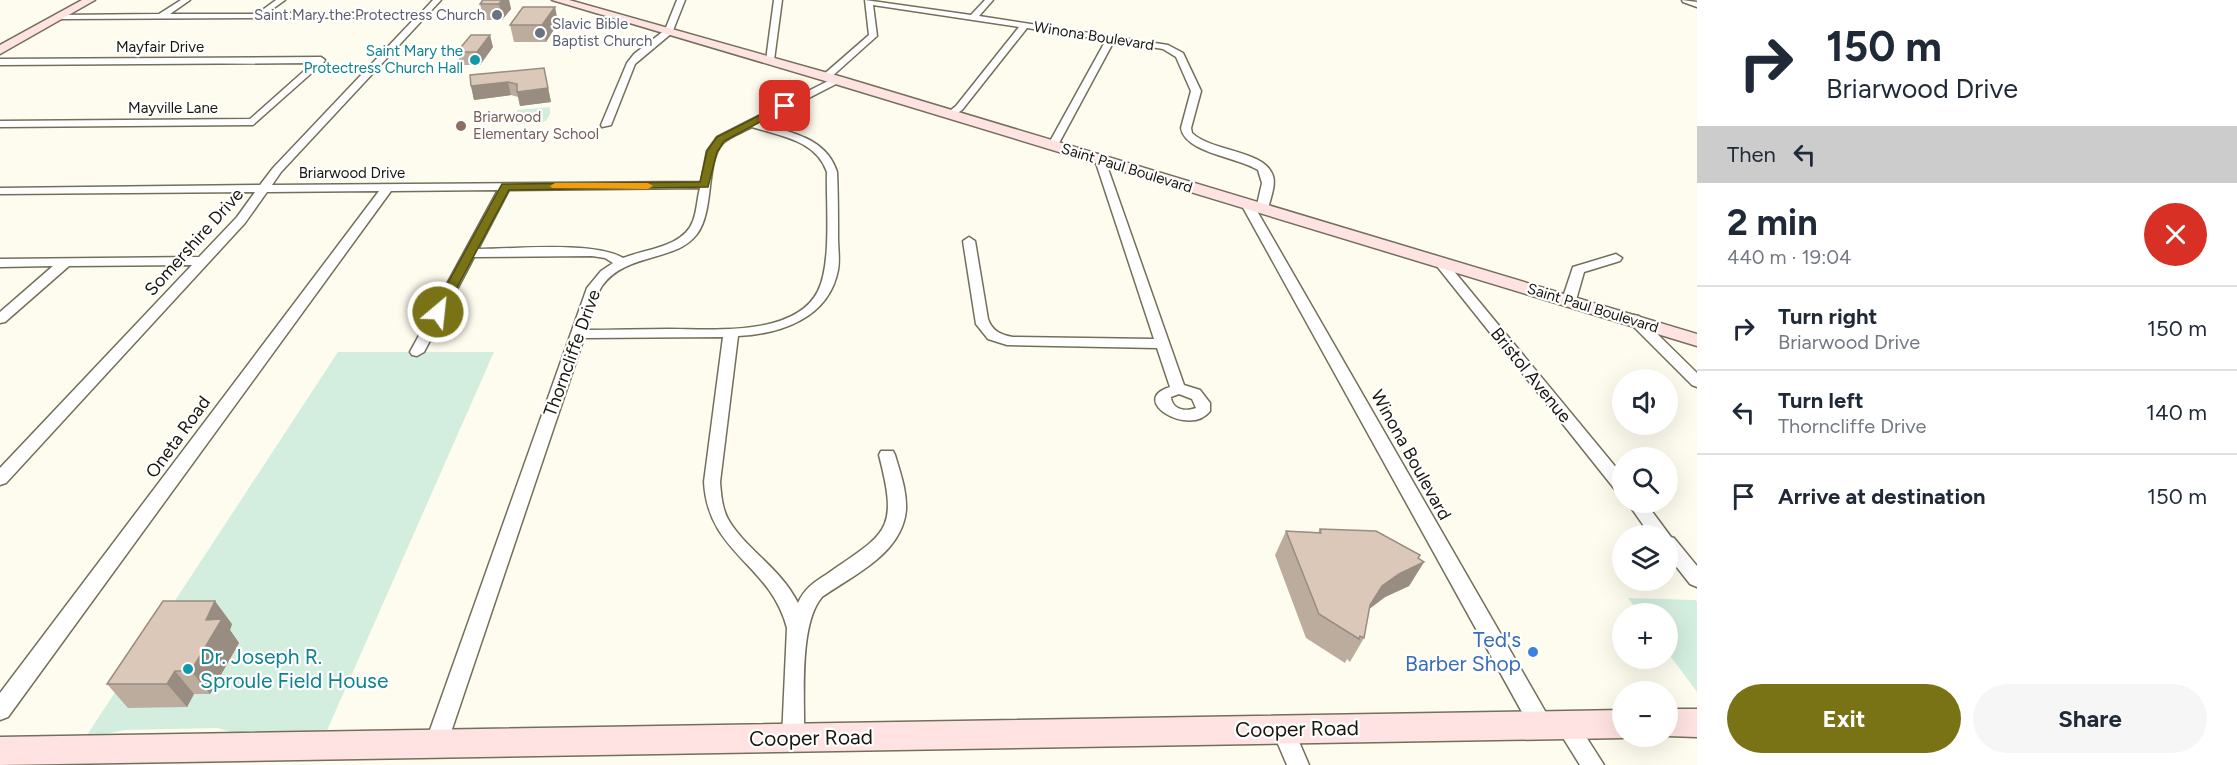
<!DOCTYPE html>
<html lang="en">
<head>
<meta charset="utf-8">
<style>
	:root { --surface:#fff; --page:#f6f6f7; --text:#1f2937; --muted:#747a83; --line:#e0e1e3; --accent:#797316 }
	body { margin:0; font-family:Figtree,sans-serif; background:var(--page); color:var(--text); height:100vh; display:flex; flex-direction:column; font-size:22px; white-space:nowrap }
	* { box-sizing:border-box; margin:0 }
	p { font-size:20px; color:var(--muted) }
	.icon { flex:none; width:33px; height:33px; fill:none; stroke:currentColor; stroke-width:2; stroke-linecap:round; stroke-linejoin:round }
	.map { position:relative; flex:1; overflow:hidden }
	.details { display:flex; flex-direction:column; background:var(--surface); width:540px }
	.details>* { flex:none }
	.hud { background:#fff; color:var(--text); overflow:hidden }
	.tools { position:absolute; left:1612px; top:369px; display:grid; gap:12px }
	.tools a { display:grid; place-items:center; width:66px; height:66px; border-radius:50%; background:var(--surface); box-shadow:0 6px 24px #0002; font-size:30px }
	.pin { position:absolute; display:grid; place-items:center; width:51px; height:51px; color:#fff; margin:-26px; border-radius:12px; box-shadow:0 3px 9px #0006 }
	.me { position:absolute; width:66px; margin:-33px; rotate:28deg; stroke-linejoin:round; filter:drop-shadow(0 0 4px #0008) }
	.turn { display:flex; align-items:center; gap:21px; height:126px; padding:0 30px; font-size:27px }
	.turn .icon { width:78px; height:78px; stroke-width:2.5 }
	.turn b { display:block; font-size:42px; line-height:51px }
	.then { display:flex; align-items:center; height:57px; padding:0 30px; background:#0003; gap:12px; font-size:22px }
	.round { display:grid; place-items:center; flex:none; width:63px; height:63px; border-radius:32px; background:var(--page) }
	.headline { display:flex; align-items:center; justify-content:space-between; height:102px; padding:0 30px }
	h1 { font-size:36px; font-weight:700; line-height:45px }
	.cta { display:flex; gap:12px; margin-top:auto; padding:12px 30px }
	.cta a { flex:1; height:69px; border-radius:36px; background:var(--accent); color:#fff; font-size:24px; font-weight:700; line-height:69px; text-align:center }
	.cta a+a { background:var(--page); color:var(--text) }
	ul { padding:0; list-style:none }
	li { display:flex; align-items:center; gap:18px; height:84px; padding:0 30px; border-top:2px solid var(--line) }
	li div { flex:1 }
	li b { display:block; font-size:22px }
	li em { font-style:normal }
	main { display:flex; flex:1; min-height:0 }
	.map>svg:first-child { display:block }
	.green { fill:#d3eedf }
	.lines { fill:none; stroke-linecap:round; stroke-linejoin:round }
	.street-casing { stroke:#736f5b; stroke-width:3 }
	.secondary-casing { stroke:#736f5b; stroke-width:3 }
	.street { fill:#fff; fill-rule:evenodd }
	.secondary { fill:#fee3e2; fill-rule:evenodd }
	.wall { fill:#bcac9e }
	.shaded-wall { fill:#998c81 }
	.building { fill:#dbc8b8; stroke:#998c81; stroke-width:1.5 }
	.route { fill:#797316; stroke:#4f4b0e; stroke-width:1.5 }
	.slow { fill:#f59e0b }
	.worship-dot { fill:#6b7280; stroke:#fff; stroke-width:2 }
	.culture-dot { fill:#0f9aa8; stroke:#fff; stroke-width:2 }
	.education-dot { fill:#8d6e63; stroke:#fff; stroke-width:2 }
	.shop-dot { fill:#3f7fe0; stroke:#fff; stroke-width:2 }
	.labels { text-anchor:middle; stroke-width:4.5; stroke-linejoin:round; paint-order:stroke }
	.far-worship-label { font-size:15px; fill:#5b616d; stroke:#fff; text-anchor:end }
	.far-street-label { font-size:15px; fill:#18170f; stroke:#fff }
	.far-culture-label { font-size:15px; fill:#0d838f; stroke:#fff; text-anchor:end }
	.far-education-label { font-size:15px; fill:#785e54; stroke:#fff; text-anchor:start }
	.street-label { font-size:18px; fill:#18170f; stroke:#fff }
	.near-shop-label { font-size:21px; fill:#366cbe; stroke:#fff; text-anchor:end }
	.near-culture-label { font-size:21px; fill:#0d838f; stroke:#fff; text-anchor:start }
	.near-street-label { font-size:21px; fill:#18170f; stroke:#fff }
</style>
</head>
<body>
<main>
<div class="map">
<svg width="1697" height="765" viewBox="0 0 1697 765">
	<rect width="100%" height="100%" fill="#fefcee"/>
	<path class="green" d="M 550,107 L 550,114 L 546,121 L 516,125 L 517,110 Z
		M 338,352 L 494,352 L 325,735 L 246,736 L 217,728 L 125,730 L 85,738 Z
		M 1628,598 L 1695,600 L 1697,602 L 1697,692 L 1668,653 L 1668,614 L 1639,613 Z"/>
	<g class="lines">
		<g class="street-casing">
			<path id="street" d="M 181,0 L 190,0 L 170,14 L 257,14 L 276,0 L 285,0 L 267,13 L 421,13 L 433,0 L 441,0 L 281,172 L 272,185 L 701,182 L 707,151 L 717,137 L 834,78 L 840,78 L 840,82 L 760,123 C 791,133 826,137 837,172 C 838,194 838,216 838,238 C 838,248 840,260 838,270 C 829,318 781,334 738,336 L 720,482 C 721,494 722,508 728,519 C 745,549 780,567 798,603 C 804,589 814,582 827,574 C 887,532 899,532 879,455 L 881,451 L 893,451 L 895,455 C 900,472 907,491 906,510 C 902,554 853,575 822,597 C 798,625 805,701 804,738 L 801,745 L 793,748 L 785,745 L 782,738 L 787,628 C 770,563 708,554 704,482 L 723,337 L 584,338 L 447,744 L 444,751 L 436,754 L 428,751 L 425,744 L 587,288 L 601,271 L 613,263 L 605,258 L 592,256 L 474,257 L 424,352 L 417,356 L 412,355 L 410,352 L 498,190 L 391,191 L 8,717 L 0,720 L 0,693 L 379,191 L 267,192 L 245,223 L 6,483 L 0,485 L 0,468 L 192,265 L 69,266 L 5,322 L 0,323 L 0,312 L 53,266 L 0,267 L 0,259 L 199,257 L 237,217 L 255,192 L 0,194 L 0,188 L 260,185 L 273,168 L 416,17 L 60,19 L 56,17 L 60,15 L 159,14 ZM 752,127 C 780,136 816,140 827,172 C 826,204 832,263 818,291 C 795,337 712,329 669,329 C 642,329 614,330 587,330 C 591,316 594,298 602,286 C 626,252 677,262 697,234 C 715,210 705,162 723,143 C 730,136 743,132 752,127 ZM 700,188 C 697,199 697,211 693,221 C 684,247 645,249 623,258 C 594,241 514,249 478,249 L 509,190 Z
				M 677,0 L 685,0 L 672,33 L 635,64 L 611,125 L 602,127 L 601,125 L 627,63 L 634,54 L 665,30 Z
				M 774,0 L 782,0 L 774,60 L 770,63 L 766,60 Z
				M 865,0 L 971,15 L 985,0 L 993,0 L 979,16 L 1168,45 L 1183,53 L 1201,91 L 1191,128 L 1192,133 C 1212,152 1265,150 1273,176 C 1276,186 1270,199 1268,209 L 1262,213 L 1256,209 L 1262,183 L 1258,170 C 1238,157 1185,153 1181,128 L 1191,91 L 1176,57 L 1163,49 L 1114,41 L 1058,145 L 1053,148 L 1048,145 L 1106,40 L 1027,28 L 962,110 L 951,117 L 946,114 L 956,106 L 1019,27 L 873,5 L 877,36 L 829,79 L 823,79 L 823,75 L 869,35 Z
				M 1682,0 L 1697,2 L 1697,7 L 1683,2 Z
				M 321,57 L 325,60 L 324,62 L 253,125 L 0,127 L 0,121 L 250,119 L 313,63 L 0,65 L 0,59 Z
				M 1100,157 L 1105,160 L 1184,385 L 1200,390 L 1210,403 L 1210,411 C 1190,438 1127,400 1170,387 L 1157,348 L 1007,345 L 988,339 L 976,324 L 963,241 L 969,237 L 975,241 L 988,319 C 992,331 1001,335 1013,337 L 1154,339 L 1095,160 ZM 1179,394 L 1192,399 L 1196,408 C 1186,412 1172,410 1171,397 Z
				M 1247,201 L 1253,204 L 1549,718 L 1552,725 L 1549,732 L 1541,735 L 1533,732 L 1241,204 Z
				M 1616,254 L 1622,258 L 1620,261 L 1584,272 L 1576,300 L 1574,303 L 1564,303 L 1562,300 L 1573,267 Z
				M 1440,258 L 1444,259 L 1623,476 L 1623,494 L 1617,492 L 1436,265 L 1434,262 Z
				M 1634,315 L 1639,316 L 1697,373 L 1697,387 L 1692,385 L 1629,322 L 1627,319 L 1629,316 Z
				M 1627,502 L 1645,502 L 1671,537 L 1674,538 L 1697,566 L 1697,587 L 1690,584 L 1668,556 L 1668,536 L 1651,536 Z
				M 1566,715 L 1574,718 L 1604,765 L 1580,765 L 1555,725 L 1558,718 Z
				M 1283,720 L 1291,723 L 1309,765 L 1287,765 L 1272,730 L 1275,723 Z"/>
		</g>
		<g class="secondary-casing">
			<path id="secondary" d="M 82,0 L 95,0 L 0,54 L 0,45 Z
				M 552,0 L 569,0 L 842,77 L 1697,334 L 1697,346 L 832,83 Z
				M 1668,709 L 1697,709 L 1697,737 L 1667,736 Z
				M 1623,710 L 1623,736 L 1627,736 L 1623,738 L 0,765 L 0,737 Z"/>
		</g>
		<use href="#street" class="street"/>
		<use href="#secondary" class="secondary"/>
	</g>
	<path class="wall" d="M 509,0 L 511,9 L 502,20 L 484,20 L 480,4 Z
		M 555,7 L 558,23 L 546,42 L 514,42 L 510,25 Z
		M 493,47 L 480,65 L 461,65 L 457,52 Z
		M 544,68 L 551,102 L 520,106 L 518,97 L 511,95 L 474,100 L 471,86 Z
		M 1320,529 L 1418,558 L 1424,562 L 1409,586 L 1385,597 L 1369,609 L 1364,638 L 1350,662 L 1347,659 L 1345,663 L 1306,638 L 1275,555 L 1286,531 L 1318,532 Z
		M 232,624 L 230,630 L 239,643 L 210,694 L 194,694 L 187,707 L 128,708 L 107,684 Z"/>
	<path class="shaded-wall" d="M 502,0 L 509,0 L 511,9 L 502,20 L 499,4 Z
		M 555,7 L 558,23 L 546,42 L 542,25 Z
		M 490,35 L 493,47 L 480,65 L 477,52 Z
		M 508,82 L 511,95 L 474,100 L 471,86 Z
		M 548,88 L 551,102 L 520,106 L 517,92 Z
		M 1420,555 L 1412,567 L 1424,562 L 1409,586 L 1385,597 L 1368,610 L 1356,629 L 1382,586 Z
		M 215,601 L 232,624 L 230,630 L 239,643 L 210,694 L 191,671 L 206,620 Z
		M 175,671 L 194,694 L 187,707 L 167,684 Z"/>
	<path class="building" d="M 483,0 L 502,0 L 499,4 L 480,4 Z
		M 523,7 L 555,7 L 542,25 L 510,25 Z
		M 471,35 L 490,35 L 477,52 L 457,52 Z
		M 544,68 L 548,88 L 517,92 L 517,84 L 508,82 L 471,86 L 470,75 Z
		M 1320,529 L 1376,531 L 1420,555 L 1418,558 L 1424,562 L 1399,574 L 1382,586 L 1370,605 L 1364,638 L 1360,636 L 1359,639 L 1319,614 L 1286,531 L 1321,533 Z
		M 163,601 L 215,601 L 206,620 L 222,619 L 191,671 L 175,671 L 167,684 L 107,684 Z"/>
	<path class="route" d="M 782,104 L 790,106 L 724,141 L 717,152 L 708,187 L 509,190 L 444,312 L 438,316 L 432,312 L 502,184 L 700,182 L 707,151 L 717,137 Z"/>
	<path class="slow" d="M 555,183 L 648,183 L 653,186 L 648,189 L 552,188 L 550,186 Z"/>
	<g class="worship-dot">
		<circle cx="497" cy="15" r="6"/>
		<circle cx="540" cy="33" r="6"/>
	</g>
	<g class="culture-dot">
		<circle cx="475" cy="60" r="6"/>
		<circle cx="188" cy="669" r="6"/>
	</g>
	<circle class="education-dot" cx="461" cy="126" r="6"/>
	<circle class="shop-dot" cx="1533" cy="652" r="6"/>
	<g class="labels">
		<g class="far-worship-label">
			<text x="485" y="20">Saint Mary the Protectress Church</text>
			<text x="552" y="29" text-anchor="start">Slavic Bible<tspan x="552" dy="17">Baptist Church</tspan></text>
		</g>
		<g class="far-street-label">
			<text transform="translate(1094 36) rotate(9)" y="5">Winona Boulevard</text>
			<text x="160" y="52">Mayfair Drive</text>
			<text x="173" y="113">Mayville Lane</text>
			<text transform="translate(1127 168) rotate(17)" y="5">Saint Paul Boulevard</text>
			<text x="352" y="178">Briarwood Drive</text>
			<text transform="translate(1593 308) rotate(17)" y="5">Saint Paul Boulevard</text>
		</g>
		<g class="far-culture-label">
			<text x="463" y="56">Saint Mary the<tspan x="463" dy="17">Protectress Church Hall</tspan></text>
		</g>
		<g class="far-education-label">
			<text x="473" y="122">Briarwood<tspan x="473" dy="17">Elementary School</tspan></text>
		</g>
		<g class="street-label">
			<text transform="translate(194 242) rotate(-48)" y="6">Somershire Drive</text>
			<text transform="translate(572 353) rotate(-70)" y="6">Thorncliffe Drive</text>
			<text transform="translate(1531 375) rotate(51)" y="6">Bristol Avenue</text>
			<text transform="translate(178 437) rotate(-54)" y="6">Oneta Road</text>
			<text transform="translate(1411 455) rotate(61)" y="6">Winona Boulevard</text>
		</g>
		<g class="near-shop-label">
			<text x="1521" y="647">Ted's<tspan x="1521" dy="24">Barber Shop</tspan></text>
		</g>
		<g class="near-culture-label">
			<text x="200" y="664">Dr. Joseph R.<tspan x="200" dy="24">Sproule Field House</tspan></text>
		</g>
		<g class="near-street-label">
			<text transform="translate(1297 729) rotate(-1)" y="7">Cooper Road</text>
			<text transform="translate(811 738) rotate(-1)" y="7">Cooper Road</text>
		</g>
	</g>
</svg>
<div class="tools">
<a><svg class="icon" aria-label="sound" viewBox="0 0 24 24"><path d="M4 9h4l5-4v14l-5-4H4zM17 9q2 3 0 6"/></svg></a>
<a><svg class="icon" aria-label="search" viewBox="0 0 24 24"><circle cx="10" cy="10" r="6"/><path d="M15 15l6 6"/></svg></a>
<a><svg class="icon" aria-label="layers" viewBox="0 0 24 24"><path d="M12 4l9 5-9 5-9-5zM3 14l9 5 9-5"/></svg></a>
<a>+</a>
<a>−</a>
</div>
<div class="pin" style="left:785px;top:106px;background:#d93025"><svg class="icon" aria-label="arrive" viewBox="0 0 24 24"><path d="M6 21V4h12l-3 4 3 4H6"/></svg></div>
<svg class="me" style="left:438px;top:312px" viewBox="-20 -20 40 40"><circle r="17" fill="#797316" stroke="#fff" stroke-width="3"/><path d="M0-11L8 9 0 5-8 9z" fill="#fff"/></svg>
</div>
<section class="details">
<div class="hud">
<div class="turn"><svg class="icon" aria-label="right" viewBox="0 0 24 24"><path d="M7 20v-9h11M14 6l5 5-5 5"/></svg><div><b>150 m</b>Briarwood Drive</div></div>
<div class="then">Then<svg class="icon" aria-label="left" viewBox="0 0 24 24"><path d="M17 20v-9H6M10 6l-5 5 5 5"/></svg></div>
</div>
<div class="headline"><div><h1>2 min</h1><p>440 m · 19:04</p></div><a class="round" style="background:#d93025;color:#fff"><svg class="icon" aria-label="close" viewBox="0 0 24 24"><path d="M6 6l12 12M18 6L6 18"/></svg></a></div>
<ul>
<li><svg class="icon" aria-label="right" viewBox="0 0 24 24"><path d="M7 20v-9h11M14 6l5 5-5 5"/></svg><div><b>Turn right</b><p>Briarwood Drive</p></div><em>150 m</em></li>
<li><svg class="icon" aria-label="left" viewBox="0 0 24 24"><path d="M17 20v-9H6M10 6l-5 5 5 5"/></svg><div><b>Turn left</b><p>Thorncliffe Drive</p></div><em>140 m</em></li>
<li><svg class="icon" aria-label="arrive" viewBox="0 0 24 24"><path d="M6 21V4h12l-3 4 3 4H6"/></svg><div><b>Arrive at destination</b></div><em>150 m</em></li>
</ul>
<div class="cta"><a>Exit</a><a>Share</a></div>
</section>
</main>
</body>
</html>
